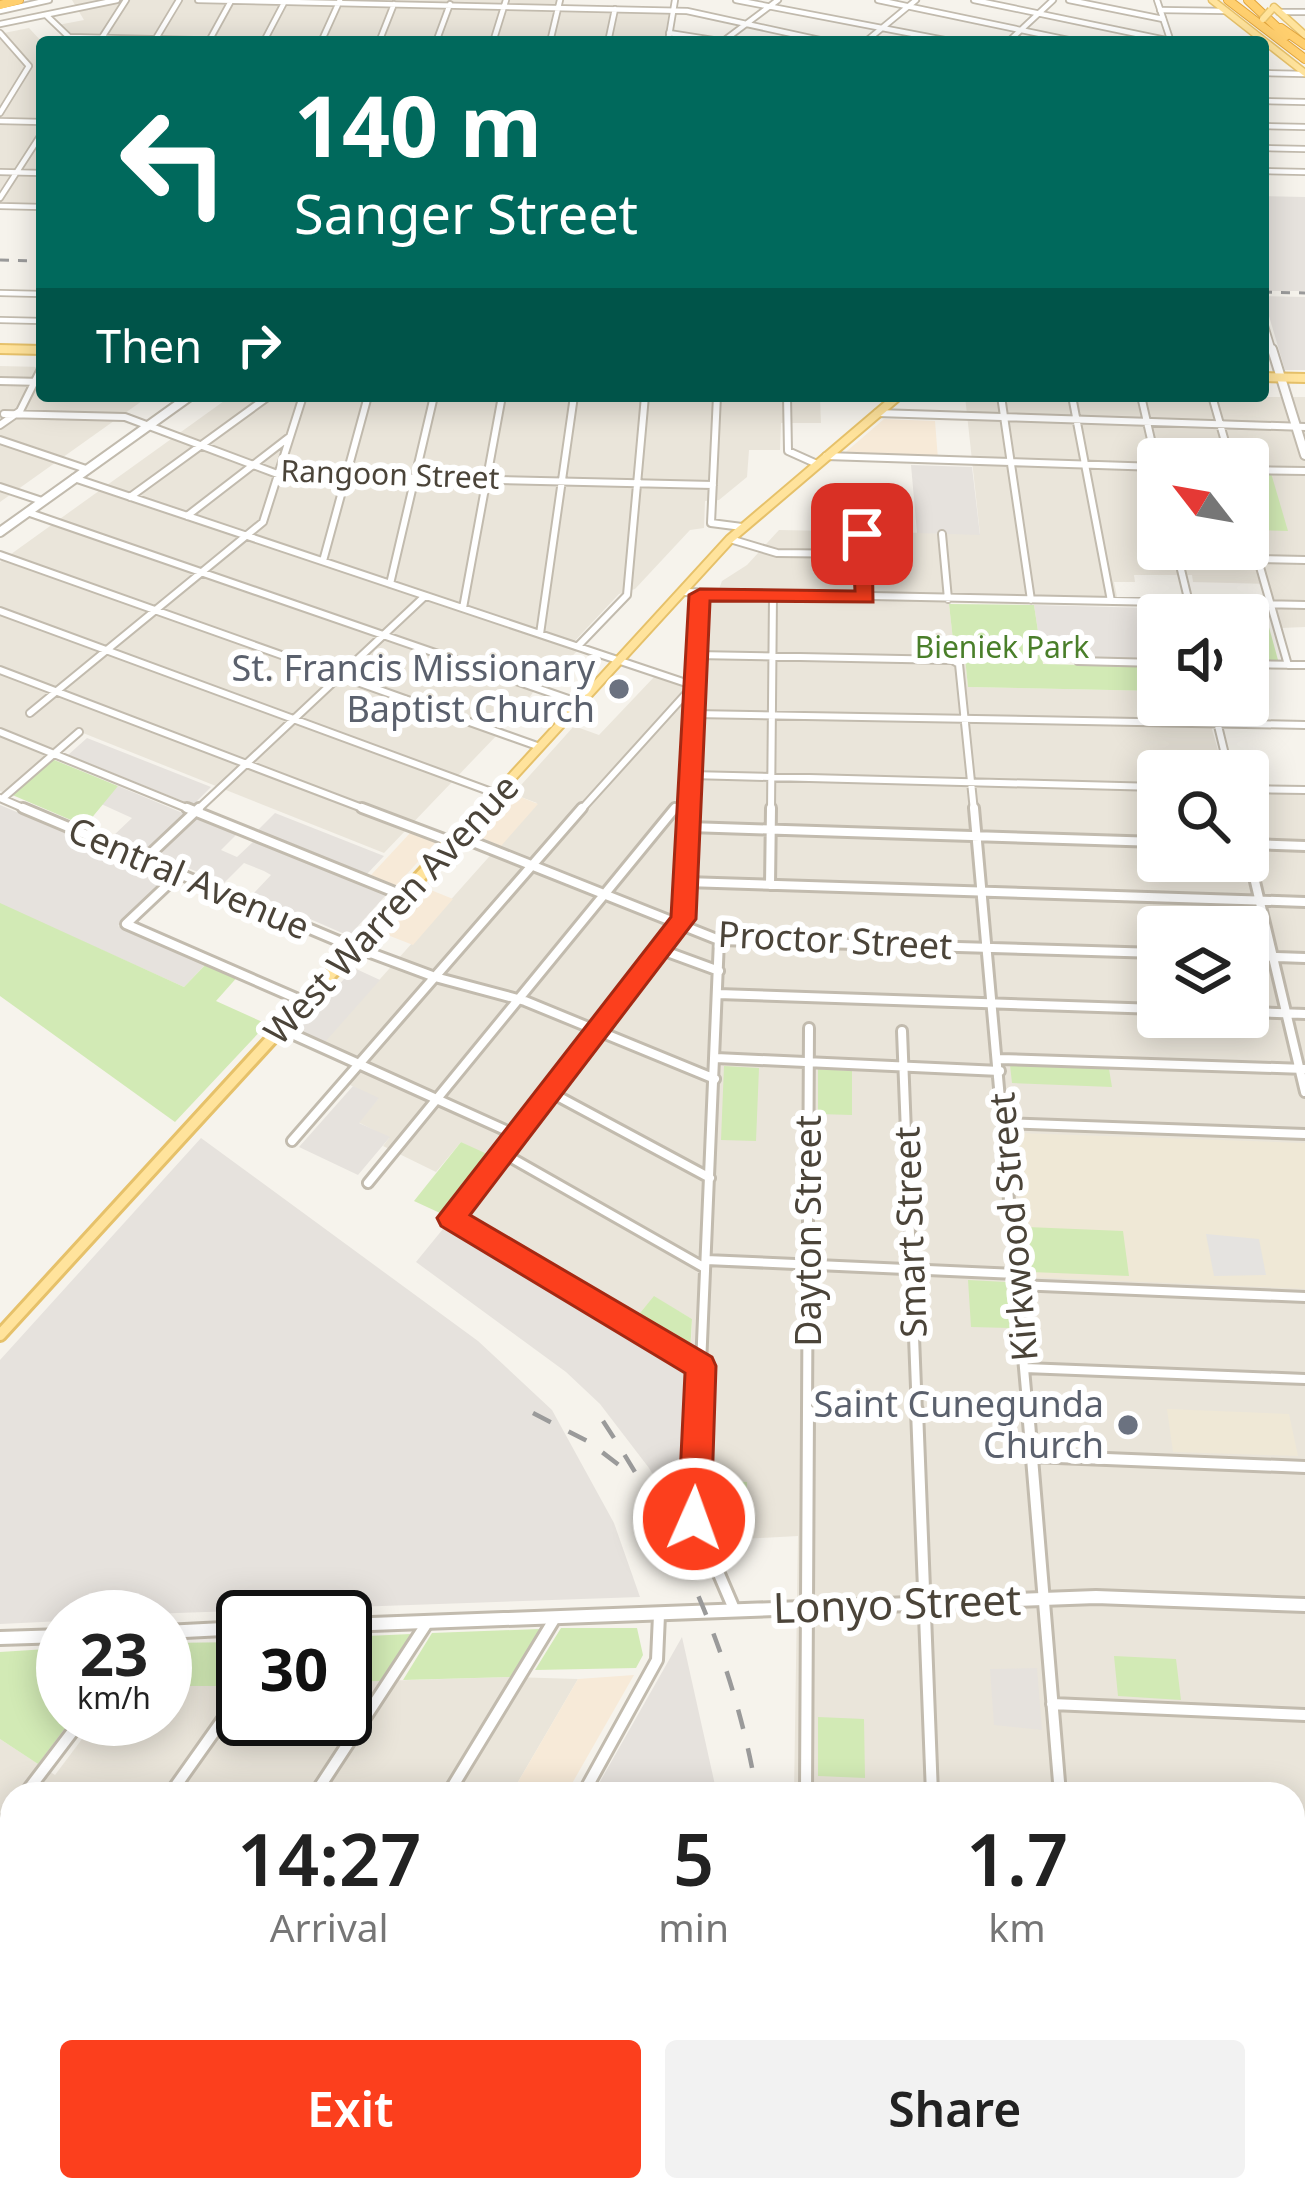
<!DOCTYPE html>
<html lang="en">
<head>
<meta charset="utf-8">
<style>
	:root { --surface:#fff; --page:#f2f2f2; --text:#222; --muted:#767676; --accent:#fc3f1d }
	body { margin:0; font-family:"Noto Sans",sans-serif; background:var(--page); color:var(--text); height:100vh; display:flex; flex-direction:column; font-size:45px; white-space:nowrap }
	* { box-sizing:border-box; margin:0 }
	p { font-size:39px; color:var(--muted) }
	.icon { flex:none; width:66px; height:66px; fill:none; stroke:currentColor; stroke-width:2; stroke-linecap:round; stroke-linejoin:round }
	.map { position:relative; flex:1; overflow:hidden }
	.sheet { position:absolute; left:0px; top:1782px; width:1305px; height:420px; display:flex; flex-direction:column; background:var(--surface); border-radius:36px 36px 0 0; box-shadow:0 6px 30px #0003 }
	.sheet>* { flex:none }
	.hud { position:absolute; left:36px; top:36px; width:1233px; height:366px; border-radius:12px; box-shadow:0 6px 30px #0003; background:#00695c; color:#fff; overflow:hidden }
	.needle { width:78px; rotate:301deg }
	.controls { position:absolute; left:1137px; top:438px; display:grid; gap:24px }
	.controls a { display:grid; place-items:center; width:132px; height:132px; border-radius:12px; background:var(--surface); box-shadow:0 6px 30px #0003; font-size:60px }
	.speed { position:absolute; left:36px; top:1590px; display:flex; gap:24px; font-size:60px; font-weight:700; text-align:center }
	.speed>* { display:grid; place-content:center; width:156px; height:156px; border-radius:50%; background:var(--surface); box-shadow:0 6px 30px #0003; line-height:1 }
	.speed small { font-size:30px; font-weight:400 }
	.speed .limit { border:6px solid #111; border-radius:18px; background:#fff; color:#111 }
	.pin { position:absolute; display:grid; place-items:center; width:102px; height:102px; color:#fff; margin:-51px; border-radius:24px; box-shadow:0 6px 18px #0006 }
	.me { position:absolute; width:132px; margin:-66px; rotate:2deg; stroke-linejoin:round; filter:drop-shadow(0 0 9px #0008) }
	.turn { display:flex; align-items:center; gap:42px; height:252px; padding:0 60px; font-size:54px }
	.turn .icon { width:156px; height:156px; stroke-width:2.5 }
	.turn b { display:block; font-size:84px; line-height:102px }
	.then { display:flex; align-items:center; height:114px; padding:0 60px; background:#0003; gap:24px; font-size:45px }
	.eta { display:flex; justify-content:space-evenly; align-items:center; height:204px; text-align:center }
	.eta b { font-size:72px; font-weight:600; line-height:84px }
	.action { display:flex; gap:24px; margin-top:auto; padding:24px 60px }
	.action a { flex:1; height:138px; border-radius:12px; background:var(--accent); color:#fff; font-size:48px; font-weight:600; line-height:138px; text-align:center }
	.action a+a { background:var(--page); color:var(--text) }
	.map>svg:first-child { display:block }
	.residential { fill:#eae5da; fill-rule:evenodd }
	.commercial { fill:#f7ead8 }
	.industrial { fill:#e6e2dd }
	.education { fill:#efe8d6 }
	.green { fill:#d2eab5 }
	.parking { fill:#e5e3e0 }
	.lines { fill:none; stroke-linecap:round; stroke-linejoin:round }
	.minor-far3-casing { stroke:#c2bbae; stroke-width:8 }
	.minor-far2-casing { stroke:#c2bbae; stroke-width:10 }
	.minor-far1-casing { stroke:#c2bbae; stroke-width:14 }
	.minor-casing { stroke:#c2bbae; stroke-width:16 }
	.tertiary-far2-casing { stroke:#c2bbae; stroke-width:8 }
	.tertiary-far1-casing { stroke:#c2bbae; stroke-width:12 }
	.tertiary-casing { stroke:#c2bbae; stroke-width:18 }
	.primary-far2-casing { stroke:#e6c16a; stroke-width:9 }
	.primary-far1-casing { stroke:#e6c16a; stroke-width:12 }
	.primary-casing { stroke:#e6c16a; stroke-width:16 }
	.motorway-casing { stroke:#e0a43c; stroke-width:10 }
	.minor-far3 { stroke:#fff; stroke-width:4.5 }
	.minor-far2 { stroke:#fff; stroke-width:6 }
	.minor-far1 { stroke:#fff; stroke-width:8 }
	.minor { stroke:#fff; stroke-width:10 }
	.tertiary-far2 { stroke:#fff; stroke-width:4.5 }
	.tertiary-far1 { stroke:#fff; stroke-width:8 }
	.tertiary { stroke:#fff; stroke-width:12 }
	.primary-far2 { stroke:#ffe39c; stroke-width:6 }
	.primary-far1 { stroke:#ffe39c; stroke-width:8 }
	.primary { stroke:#ffe39c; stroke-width:10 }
	.motorway { stroke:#ffcf6e; stroke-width:8 }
	.rail-far1 { stroke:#9a9a9a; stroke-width:3; stroke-dasharray:9 9; stroke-linecap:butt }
	.rail { stroke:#9a9a9a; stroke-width:4.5; stroke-dasharray:20 20; stroke-linecap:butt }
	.primary-bridge-casing { stroke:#e6c16a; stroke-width:9; stroke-linecap:butt }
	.primary-bridge { stroke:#ffe39c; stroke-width:6 }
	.route { fill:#fc3f1d; stroke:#a42913; stroke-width:3 }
	.worship-dot { fill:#6b7280; stroke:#fff; stroke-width:4.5 }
	.labels { text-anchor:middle; stroke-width:12; stroke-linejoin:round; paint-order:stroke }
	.far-street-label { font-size:30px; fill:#4b4439; stroke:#fff }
	.far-park-label { font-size:30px; fill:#4a7f2a; stroke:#fff }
	.worship-label { font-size:36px; fill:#5b616d; stroke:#fff; text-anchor:end }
	.street-label { font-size:36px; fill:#4b4439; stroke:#fff }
	.near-street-label { font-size:42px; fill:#4b4439; stroke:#fff }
</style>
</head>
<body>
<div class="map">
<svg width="1305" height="2202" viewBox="0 0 1305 2202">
	<rect width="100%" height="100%" fill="#f6f3ec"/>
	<path class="residential" d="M 72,0 L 558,0 L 556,7 L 669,11 L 664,42 L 69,42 L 70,36 L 58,25 L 84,20 Z
		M 29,28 L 42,42 L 42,206 L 0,206 L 0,30 L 4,33 Z
		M 0,366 L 42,367 L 42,396 L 149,396 L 0,502 Z
		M 231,396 L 781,396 L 820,398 L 821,423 L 781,423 L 780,450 L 749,450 L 747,477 L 719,500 L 705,501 L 704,528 L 690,530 L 635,589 L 619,594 L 569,647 L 577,651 L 544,686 L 539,684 L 519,712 L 384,853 L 78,731 L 5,793 L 0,791 L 0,562 Z
		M 965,396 L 1305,397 L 1305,627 L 1281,628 L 1269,584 L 1193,582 L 1192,575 L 1134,575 L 1135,582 L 1114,582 L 1117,597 L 950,597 L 949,604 L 955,657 L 965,658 L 968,687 L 1158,691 L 1158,705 L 1205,705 L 1224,771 L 1158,771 L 1158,861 L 1248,861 L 1248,791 L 1305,792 L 1305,2202 L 791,2202 L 791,2190 L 1293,2190 L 1293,1794 L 794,1794 L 798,1536 L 743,1539 L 746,1482 L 685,1479 L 692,1319 L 654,1297 L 623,1332 L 447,1224 L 440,1213 L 486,1155 L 461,1142 L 436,1172 L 383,1146 L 389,1138 L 358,1122 L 378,1099 L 348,1084 L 365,1063 L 323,1043 L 537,803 L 513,794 L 574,726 L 599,735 L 655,676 L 699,689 L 704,597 L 716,597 L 722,581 L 747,565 L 779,530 L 980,534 ZM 1158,459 L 1248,459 L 1248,549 L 1158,549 ZM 1158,927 L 1248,927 L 1248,1017 L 1158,1017 Z
		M 511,1677 L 578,1679 L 511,1794 L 12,1794 L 12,1984 L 0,1976 L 0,1739 L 55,1775 L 97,1719 L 165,1719 L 165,1686 L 243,1685 L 243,1719 L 345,1719 L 345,1682 Z"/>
	<path class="commercial" d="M 884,419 L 935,421 L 938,459 L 840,457 Z
		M 513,794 L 538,804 L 501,846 L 475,835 Z
		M 411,832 L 436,842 L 396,886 L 371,875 Z
		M 426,888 L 453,899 L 413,945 L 385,934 Z
		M 634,1675 L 566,1794 L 511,1794 L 578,1679 Z
		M 182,2190 L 338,2190 L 331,2202 L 199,2202 Z"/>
	<path class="industrial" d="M 1263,196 L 1305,197 L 1305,291 L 1263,291 Z
		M 1263,296 L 1305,297 L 1305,370 L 1285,370 Z
		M 911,465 L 972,467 L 980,535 L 917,533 Z
		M 1034,605 L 1151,608 L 1158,659 L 1042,657 Z
		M 87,738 L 173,772 L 211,787 L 193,805 L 68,755 Z
		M 118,786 L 185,814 L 146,850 L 113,836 L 132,818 L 99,803 Z
		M 0,805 L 171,877 L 118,926 L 205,965 L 184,987 L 0,904 Z
		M 275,813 L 384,856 L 367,874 L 258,830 Z
		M 197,817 L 237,834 L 221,850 L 237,857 L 254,841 L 386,895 L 349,936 L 253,894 L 271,875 L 264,871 L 244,863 L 224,883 L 157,855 Z
		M 354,968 L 380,980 L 325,1042 L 298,1030 Z
		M 353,1086 L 379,1098 L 359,1123 L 390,1137 L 358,1175 L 299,1147 Z
		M 201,1138 L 478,1341 L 552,1410 L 614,1523 L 640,1597 L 63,1617 L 63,1621 L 0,1624 L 0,1360 Z
		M 447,1224 L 691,1374 L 683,1526 L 649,1468 L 600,1404 L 566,1372 L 416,1262 Z
		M 682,1637 L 717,1794 L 593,1794 Z
		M 1037,1668 L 1042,1730 L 994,1725 L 990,1669 Z
		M 0,2119 L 12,2128 L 12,2190 L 97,2190 L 113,2202 L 0,2202 Z
		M 369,2190 L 697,2190 L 695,2202 L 362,2202 Z"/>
	<path class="education" d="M 1015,1133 L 1305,1143 L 1305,1289 L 1027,1277 Z
		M 1167,1409 L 1289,1414 L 1298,1456 L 1173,1452 Z"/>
	<path class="green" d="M 1248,473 L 1271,473 L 1288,531 L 1257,530 L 1248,497 Z
		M 949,604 L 1034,605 L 1043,664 L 1158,667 L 1158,691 L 968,687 L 965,658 L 955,658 Z
		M 1198,608 L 1264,609 L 1278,660 L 1248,660 L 1248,615 L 1200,615 Z
		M 52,759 L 118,786 L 85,826 L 10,794 Z
		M 0,903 L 184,987 L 210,960 L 240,974 L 216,1001 L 267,1024 L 175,1122 L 0,996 Z
		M 1010,1065 L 1109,1069 L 1112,1087 L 1012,1083 Z
		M 724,1066 L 759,1068 L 756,1141 L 721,1140 Z
		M 818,1069 L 852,1071 L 852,1115 L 818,1114 Z
		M 461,1142 L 487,1154 L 440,1213 L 414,1201 Z
		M 1027,1227 L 1123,1231 L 1129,1276 L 1031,1272 Z
		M 968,1280 L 1006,1282 L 1010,1328 L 971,1327 Z
		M 654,1296 L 692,1319 L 690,1353 L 635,1319 Z
		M 707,1480 L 747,1482 L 745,1527 L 710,1530 L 705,1519 Z
		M 561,1628 L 637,1628 L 643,1655 L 636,1668 L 535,1670 Z
		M 540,1629 L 511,1677 L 403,1680 L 432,1633 Z
		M 411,1634 L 380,1681 L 345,1682 L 345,1637 Z
		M 243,1642 L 239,1686 L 165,1686 L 165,1643 Z
		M 63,1648 L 63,1719 L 72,1719 L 38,1764 L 0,1739 L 0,1652 Z
		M 1114,1656 L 1176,1659 L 1181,1700 L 1118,1696 Z
		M 818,1717 L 864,1719 L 865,1778 L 818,1776 Z"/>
	<path class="parking" d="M 1206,1234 L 1259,1239 L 1266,1275 L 1214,1276 Z"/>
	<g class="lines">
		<g class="minor-far3-casing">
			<path id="minor-far3" d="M 198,0 L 687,11 L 829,42
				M 736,0 L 955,42
				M 878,0 L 1078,42
				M 974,0 L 1166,40 L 1231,42
				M 1069,0 L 1163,19
				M 1160,10 L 1226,11
				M 1279,12 L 1305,12
				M 46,15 L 69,37 L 277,42
				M 0,24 L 117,0
				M 0,33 L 29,66 L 0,113
				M 669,33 L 726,42
				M 101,39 L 126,0
				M 155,40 L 179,0
				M 209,41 L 231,1
				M 264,41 L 285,1
				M 321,42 L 340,0
				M 379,42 L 394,4
				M 436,42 L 450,4
				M 493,42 L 506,0
				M 550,42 L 560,0
				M 608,42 L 615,9
				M 722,42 L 778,0
				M 865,42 L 916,0
				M 1008,42 L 1053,0
				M 1263,73 L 1305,74
				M 1263,101 L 1305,102
				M 0,121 L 42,122
				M 1263,126 L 1305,127
				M 1263,148 L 1305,149
				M 1263,171 L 1305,172
				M 0,172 L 42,173
				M 0,198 L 42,133
				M 0,206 L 42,207
				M 0,293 L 42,294
				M 0,320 L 42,321"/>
		</g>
		<g class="minor-far2-casing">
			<path id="minor-far2" d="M 0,381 L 42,382
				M 717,396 L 711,523 L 742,527
				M 787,396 L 788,451 L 817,464
				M 1001,396 L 1031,600
				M 1072,396 L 1111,601
				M 1141,396 L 1158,470
				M 1212,396 L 1230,459
				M 877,413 L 1305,427
				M 4,414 L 125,417 L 280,475 L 713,485
				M 0,425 L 20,411 L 42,367
				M 0,440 L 86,469
				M 826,456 L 1158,467
				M 1248,470 L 1305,471
				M 74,478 L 695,686
				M 0,487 L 42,501
				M 130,497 L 269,396
				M 27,512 L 580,703
				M 187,516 L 288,438
				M 1248,525 L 1288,665
				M 862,534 L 866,597
				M 942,534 L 948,599
				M 730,539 L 777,553 L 863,554
				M 1176,549 L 1192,615
				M 0,555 L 540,747
				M 1259,559 L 1305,560
				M 323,561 L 368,396
				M 390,584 L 434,396
				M 682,592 L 1305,605
				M 463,608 L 502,396
				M 0,611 L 497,794
				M 540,634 L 574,396
				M 578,646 L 627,595 L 645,396
				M 696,655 L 952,660 L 959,664 L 974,811
				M 1078,661 L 1158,663
				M 1248,664 L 1305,665
				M 0,670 L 370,811
				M 1213,705 L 1229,771
				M 30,713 L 263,522 L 303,396
				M 694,714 L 1305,725
				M 0,732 L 194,811
				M 691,775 L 1158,787
				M 1248,789 L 1305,790
				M 0,798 L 30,811
				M 3,798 L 79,732
				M 196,811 L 425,596
				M 580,811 L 693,686
				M 673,811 L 690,800
				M 689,811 L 700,595
				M 771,811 L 773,596"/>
		</g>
		<g class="minor-far1-casing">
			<path id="minor-far1" d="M 23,808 L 341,942 L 435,977 L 525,1001 L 715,1079
				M 187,808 L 402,895
				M 362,808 L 452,842
				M 689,808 L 683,919 L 451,1218 L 701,1366
				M 974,808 L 1028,1413
				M 689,827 L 1158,842
				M 458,836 L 719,940 L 1158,953
				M 1248,844 L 1305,846
				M 1248,852 L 1305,1092
				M 145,859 L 199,808
				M 179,874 L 126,924 L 305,1002
				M 686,882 L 1305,902
				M 770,885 L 771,808
				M 659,949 L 719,971
				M 1248,956 L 1305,958
				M 718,994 L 1158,1009
				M 1248,1012 L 1305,1014
				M 281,1029 L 514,1134
				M 902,1031 L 917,1413
				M 716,1058 L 1000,1071
				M 999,1059 L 1305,1069
				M 548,1091 L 710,1178
				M 1004,1123 L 1305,1134
				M 292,1141 L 582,808
				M 501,1152 L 705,1268
				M 368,1183 L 675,808
				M 706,1260 L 1016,1274
				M 1017,1285 L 1305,1297
				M 1025,1368 L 1305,1379
				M 699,1413 L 719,940
				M 807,1413 L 809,1028"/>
		</g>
		<g class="minor-casing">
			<path id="minor" d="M 699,1410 L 695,1518 L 734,1609
				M 917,1410 L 932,1794
				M 1028,1410 L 1060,1794
				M 1033,1456 L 1305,1467
				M 1052,1704 L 1305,1715
				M 25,1794 L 82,1719
				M 170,1794 L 243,1691
				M 315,1794 L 427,1623
				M 448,1794 L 555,1618
				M 583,1794 L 657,1660 L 659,1615
				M 806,1794 L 808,1410
				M 0,1827 L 12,1811
				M 1293,1829 L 1305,1830
				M 1293,1959 L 1305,1960
				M 0,2034 L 12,2017
				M 1293,2110 L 1305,2111
				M 805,2190 L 805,2202
				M 948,2190 L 949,2202
				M 1093,2190 L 1094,2202
				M 1248,2190 L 1250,2202
				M 200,2202 L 207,2190
				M 349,2202 L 356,2190"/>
		</g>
		<g class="tertiary-far2-casing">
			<path id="tertiary-far2" d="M 1157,0 L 1171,42
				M 0,11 L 49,0
				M 668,42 L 675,0
				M 1263,319 L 1273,352"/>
		</g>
		<g class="tertiary-far1-casing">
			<path id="tertiary-far1" d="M 1272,349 L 1305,455
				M 0,532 L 190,396"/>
		</g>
		<g class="tertiary-casing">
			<path id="tertiary" d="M 345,1625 L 1096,1597 L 1305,1605
				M 165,1632 L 243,1628
				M 0,1638 L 63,1636
				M 0,2087 L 12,2096
				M 141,2190 L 157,2202"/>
		</g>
		<g class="primary-far2-casing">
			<path id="primary-far2" d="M 1212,0 L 1305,73
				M 1274,7 L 1305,35
				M 0,349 L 42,350"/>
		</g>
		<g class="primary-far1-casing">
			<path id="primary-far1" d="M 0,349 L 42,350
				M 1263,377 L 1305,378
				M 481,811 L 730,539 L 898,396"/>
		</g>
		<g class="primary-casing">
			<path id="primary" d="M 0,1335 L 483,808"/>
		</g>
		<g class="motorway-casing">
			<path id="motorway" d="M 1228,0 L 1305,59
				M 1248,0 L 1286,36
				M 0,5 L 19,0
				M 1281,28 L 1305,45"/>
		</g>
		<use href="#minor-far3" class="minor-far3"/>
		<use href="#minor-far2" class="minor-far2"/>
		<use href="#minor-far1" class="minor-far1"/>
		<use href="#minor" class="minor"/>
		<use href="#tertiary-far2" class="tertiary-far2"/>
		<use href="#tertiary-far1" class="tertiary-far1"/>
		<use href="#tertiary" class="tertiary"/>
		<use href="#primary-far2" class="primary-far2"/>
		<use href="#primary-far1" class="primary-far1"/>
		<use href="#primary" class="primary"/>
		<use href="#motorway" class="motorway"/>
		<path class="rail-far1" d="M 0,260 L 42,261
			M 1263,292 L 1305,293"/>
		<path class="rail" d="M 533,1413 L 589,1442 L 624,1469
			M 603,1421 C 680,1538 733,1656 757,1794
			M 726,2202 L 729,2190"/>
		<g class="primary-bridge-casing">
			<path id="primary-bridge" d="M 1263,19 L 1271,10"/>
		</g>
		<use href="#primary-bridge" class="primary-bridge"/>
	</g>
	<path class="route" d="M 862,528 L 872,534 L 873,602 L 710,601 L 696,919 L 470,1215 L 712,1357 L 716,1366 L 711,1519 L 706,1529 L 694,1534 L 683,1529 L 678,1519 L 685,1373 L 441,1226 L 437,1218 L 671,917 L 689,595 L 700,589 L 855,591 L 852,534 Z"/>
	<g class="worship-dot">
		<circle cx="619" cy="689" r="12"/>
		<circle cx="1128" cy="1425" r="12"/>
	</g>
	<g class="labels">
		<g class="far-street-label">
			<text transform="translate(390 475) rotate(2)" y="10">Rangoon Street</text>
		</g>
		<g class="far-park-label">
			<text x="1002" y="658">Bieniek Park</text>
		</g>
		<g class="worship-label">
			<text x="595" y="681">St. Francis Missionary<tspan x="595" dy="41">Baptist Church</tspan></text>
			<text x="1104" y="1417">Saint Cunegunda<tspan x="1104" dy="41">Church</tspan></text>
		</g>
		<g class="street-label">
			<text transform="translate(189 878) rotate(23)" y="13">Central Avenue</text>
			<text transform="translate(391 909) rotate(-47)" y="13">West Warren Avenue</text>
			<text transform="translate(835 940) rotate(3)" y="13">Proctor Street</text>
			<text transform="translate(1013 1227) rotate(-95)" y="13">Kirkwood Street</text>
			<text transform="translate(808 1231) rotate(-90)" y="13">Dayton Street</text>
			<text transform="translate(910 1232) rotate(-92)" y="13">Smart Street</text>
		</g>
		<g class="near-street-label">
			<text transform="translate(897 1604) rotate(-2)" y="15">Lonyo Street</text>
		</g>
	</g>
</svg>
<div class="controls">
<a><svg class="needle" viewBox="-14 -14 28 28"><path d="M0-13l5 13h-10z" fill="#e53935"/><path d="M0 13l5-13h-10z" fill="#767676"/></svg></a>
<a><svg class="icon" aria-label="sound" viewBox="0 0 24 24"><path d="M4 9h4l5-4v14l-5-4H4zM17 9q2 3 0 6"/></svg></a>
<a><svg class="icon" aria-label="search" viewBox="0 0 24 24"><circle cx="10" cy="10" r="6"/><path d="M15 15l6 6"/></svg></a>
<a><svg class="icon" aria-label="layers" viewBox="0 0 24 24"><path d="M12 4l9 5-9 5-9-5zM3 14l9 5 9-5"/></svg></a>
</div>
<div class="speed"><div>23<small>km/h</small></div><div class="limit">30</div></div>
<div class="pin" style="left:862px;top:534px;background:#d93025"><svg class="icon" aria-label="arrive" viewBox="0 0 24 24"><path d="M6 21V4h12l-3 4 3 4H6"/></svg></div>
<svg class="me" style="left:694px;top:1519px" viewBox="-20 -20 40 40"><circle r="17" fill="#fc3f1d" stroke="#fff" stroke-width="3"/><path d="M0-11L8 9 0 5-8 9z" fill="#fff"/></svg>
<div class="hud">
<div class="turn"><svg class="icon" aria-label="left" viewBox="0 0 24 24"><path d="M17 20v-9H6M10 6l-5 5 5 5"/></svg><div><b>140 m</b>Sanger Street</div></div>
<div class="then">Then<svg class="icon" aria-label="right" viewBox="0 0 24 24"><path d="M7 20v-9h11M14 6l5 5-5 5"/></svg></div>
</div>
<section class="sheet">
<div class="eta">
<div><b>14:27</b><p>Arrival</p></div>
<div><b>5</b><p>min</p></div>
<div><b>1.7</b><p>km</p></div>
</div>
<div class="action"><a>Exit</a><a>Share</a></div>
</section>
</div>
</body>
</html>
